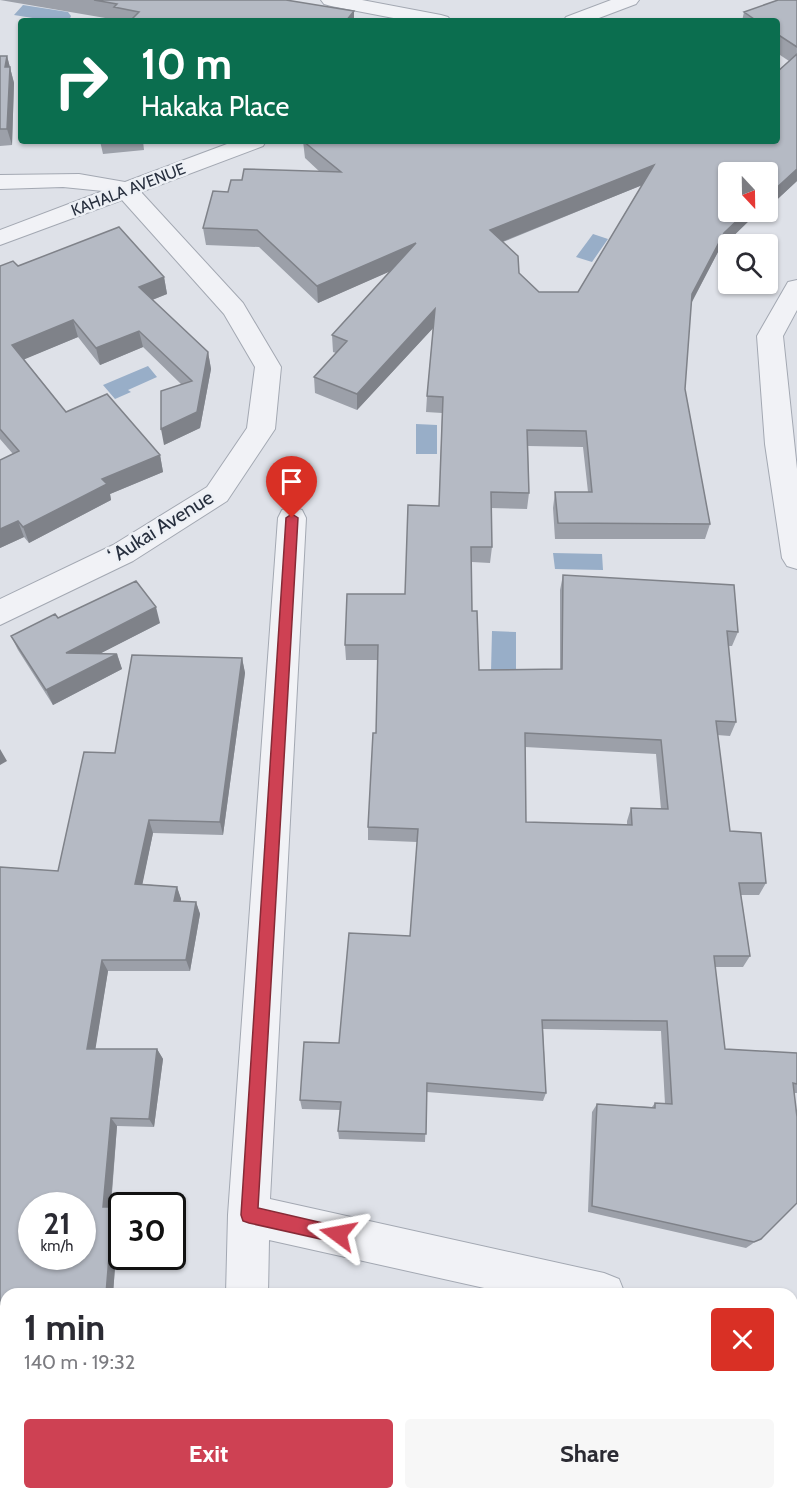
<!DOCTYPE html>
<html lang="en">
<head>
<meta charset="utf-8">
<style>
	:root { --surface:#fff; --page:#f7f7f7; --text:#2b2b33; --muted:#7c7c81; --accent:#ce4153 }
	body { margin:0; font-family:Cabin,sans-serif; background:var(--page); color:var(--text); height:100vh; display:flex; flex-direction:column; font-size:22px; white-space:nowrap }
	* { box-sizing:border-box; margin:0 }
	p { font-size:20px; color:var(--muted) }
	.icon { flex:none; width:33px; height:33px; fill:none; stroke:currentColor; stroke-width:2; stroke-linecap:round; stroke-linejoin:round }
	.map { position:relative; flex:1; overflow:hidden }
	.side { position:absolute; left:0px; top:1288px; width:798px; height:212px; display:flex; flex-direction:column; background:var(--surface); border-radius:18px 18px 0 0; box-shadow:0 2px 4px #0004 }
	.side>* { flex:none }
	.banner { position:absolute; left:18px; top:18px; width:762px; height:126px; border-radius:6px; box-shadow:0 2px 4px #0004; background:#0b6e4f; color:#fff; overflow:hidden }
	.needle { width:39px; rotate:158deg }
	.buttons { position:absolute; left:718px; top:162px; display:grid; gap:12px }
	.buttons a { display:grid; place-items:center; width:60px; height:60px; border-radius:6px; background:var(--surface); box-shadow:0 2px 4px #0004; font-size:30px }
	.speed { position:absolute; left:18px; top:1192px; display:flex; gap:12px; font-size:30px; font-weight:700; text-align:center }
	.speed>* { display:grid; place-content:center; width:78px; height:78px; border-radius:50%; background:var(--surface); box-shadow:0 2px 4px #0004; line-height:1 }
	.speed small { font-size:15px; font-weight:400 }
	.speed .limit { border:3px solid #111; border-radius:9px; background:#fff; color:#111 }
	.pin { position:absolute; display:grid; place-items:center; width:51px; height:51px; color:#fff; margin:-62px -26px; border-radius:50% 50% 50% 0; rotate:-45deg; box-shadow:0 0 6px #0007 }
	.pin .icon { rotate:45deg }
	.me { position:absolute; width:66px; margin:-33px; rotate:283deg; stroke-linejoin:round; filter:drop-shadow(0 0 4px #0008) }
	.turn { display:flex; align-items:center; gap:21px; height:126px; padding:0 24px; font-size:27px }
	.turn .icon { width:78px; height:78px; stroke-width:2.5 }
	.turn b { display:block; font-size:42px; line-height:51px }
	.round { display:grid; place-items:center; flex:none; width:63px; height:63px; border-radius:6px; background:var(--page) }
	.headline { display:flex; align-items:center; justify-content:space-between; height:102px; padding:0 24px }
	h1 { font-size:36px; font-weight:700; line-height:45px }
	.action { display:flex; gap:12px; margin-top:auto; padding:12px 24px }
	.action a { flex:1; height:69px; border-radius:6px; background:var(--accent); color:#fff; font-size:24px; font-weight:700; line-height:69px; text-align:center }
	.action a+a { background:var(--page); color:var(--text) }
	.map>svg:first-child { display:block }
	.water { fill:#98aec8 }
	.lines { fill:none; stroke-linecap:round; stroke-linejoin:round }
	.minor-casing { stroke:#a3a8b2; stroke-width:2 }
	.minor { fill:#f1f2f6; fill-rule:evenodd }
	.wall { fill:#9ca0a9; fill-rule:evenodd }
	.shaded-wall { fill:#7f8289 }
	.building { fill:#b5bac4; stroke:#7f8289; stroke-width:1.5; fill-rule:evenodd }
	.route { fill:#ce4153; stroke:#862a36; stroke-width:1.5 }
	.labels { text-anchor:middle; stroke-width:5; stroke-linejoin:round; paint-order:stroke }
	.far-street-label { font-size:16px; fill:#272f3e; stroke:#edf0f5 }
	.street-label { font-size:20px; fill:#272f3e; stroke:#edf0f5 }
</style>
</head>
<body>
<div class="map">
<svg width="797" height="1499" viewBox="0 0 797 1499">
	<rect width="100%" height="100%" fill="#dee1e8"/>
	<path class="water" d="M 23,5 L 68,12 L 71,16 L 69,21 L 51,21 L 14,15 Z
		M 593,234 L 608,239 L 592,262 L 576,257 Z
		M 148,366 L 157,377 L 128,390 L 131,392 L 115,399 L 103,385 Z
		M 416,424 L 437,425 L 437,454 L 416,454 Z
		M 553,553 L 602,554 L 603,570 L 555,569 Z
		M 492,631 L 516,632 L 516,673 L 491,672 Z
		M 524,1494 L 590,1494 L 591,1499 L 525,1499 Z"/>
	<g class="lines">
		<g class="minor-casing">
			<path id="minor" d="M 321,0 L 362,0 L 441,15 L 448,17 L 451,21 L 409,21 L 331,6 L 324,4 Z
				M 611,0 L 639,0 L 636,4 L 591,21 L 563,21 L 566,17 Z
				M 235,141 L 266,141 L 263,146 L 141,192 L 243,303 L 281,367 L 275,429 L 227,501 L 133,561 L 0,625 L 0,599 L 113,545 L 207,487 L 247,428 L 255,367 L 224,314 L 122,200 L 0,245 L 0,230 L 103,191 L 63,187 L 0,189 L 0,175 L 79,174 L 125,182 Z
				M 797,280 L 797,310 L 783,336 L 797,469 L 797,569 L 787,566 L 782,558 L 765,444 L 757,336 L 788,282 Z
				M 292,507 L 302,510 L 306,518 L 270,1199 L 604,1273 L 619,1279 L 625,1294 L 511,1294 L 269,1240 L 268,1294 L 226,1294 L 228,1215 L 278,518 L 282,510 Z
				M 792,1315 L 797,1316 L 797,1360 L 792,1359 Z
				M 219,1494 L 265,1494 L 265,1499 L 219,1499 Z"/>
		</g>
		<use href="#minor" class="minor"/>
	</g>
	<path class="wall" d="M 0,0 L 286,0 L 354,21 L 117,21 L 117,20 Z
		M 797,0 L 797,181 L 768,208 L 768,172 L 729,212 L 758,212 L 719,250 L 691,304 L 685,389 L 710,524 L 705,539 L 555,539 L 553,508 L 555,492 L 588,492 L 583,447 L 528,446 L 529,493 L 527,509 L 491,508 L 492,547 L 490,563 L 472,562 L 472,611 L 479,670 L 560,670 L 560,590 L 563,575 L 738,632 L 732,646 L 728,646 L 736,722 L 730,736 L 717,735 L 730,831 L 766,883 L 759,895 L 741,895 L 750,956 L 743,967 L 715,967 L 725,1049 L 797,1053 L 797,1093 L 794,1093 L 797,1203 L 752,1244 L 746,1248 L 588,1212 L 592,1112 L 597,1104 L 652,1107 L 655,1103 L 665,1104 L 661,1031 L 543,1029 L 546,1093 L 543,1101 L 427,1092 L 425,1142 L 339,1139 L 338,1131 L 340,1110 L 302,1109 L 300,1100 L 410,936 L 417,842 L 368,840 L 368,827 L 376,733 L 378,660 L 346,660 L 345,645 L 405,594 L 439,506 L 442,413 L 426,412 L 427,396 L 433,328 L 357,410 L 315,393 L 314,377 L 336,353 L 333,352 L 332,335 L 390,271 L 318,303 L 259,247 L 206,245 L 203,228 L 228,192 L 242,180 L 320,172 L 305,158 L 303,141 L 777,141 L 789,61 L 777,53 L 777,21 L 742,21 L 744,12 ZM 642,185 L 578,292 L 539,292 L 519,273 L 503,242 ZM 525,747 L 656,754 L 661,809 L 631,808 L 627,821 L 627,824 L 526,822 Z
		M 0,56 L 7,56 L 14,83 L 12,145 L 0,146 Z
		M 100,141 L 143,141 L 144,150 L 103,154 Z
		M 0,266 L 18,266 L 164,277 L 167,294 L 152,300 L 208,352 L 211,369 L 200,428 L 164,445 L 181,384 L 143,347 L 100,365 L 78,337 L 24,359 L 66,412 L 160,455 L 163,472 L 110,494 L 111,500 L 29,543 L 24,537 L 0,548 L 0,460 L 13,454 L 0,439 Z
		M 58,618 L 160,623 L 99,654 L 117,654 L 122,669 L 53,705 L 18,650 L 11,636 Z
		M 132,655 L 242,658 L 245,673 L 223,835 L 153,833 L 142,884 L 177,887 L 181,899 L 181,902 L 196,902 L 200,914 L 190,971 L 108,971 L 95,1049 L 157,1049 L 163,1059 L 154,1127 L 117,1126 L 111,1207 L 113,1207 L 119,1213 L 113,1294 L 6,1294 L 6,1494 L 102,1494 L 102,1499 L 0,1499 L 0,867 L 58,871 L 84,752 L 115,753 ZM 32,1206 L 82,1206 L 82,1257 L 32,1257 Z
		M 707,1494 L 792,1494 L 797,1499 L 707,1499 Z"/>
	<path class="shaded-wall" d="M 354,11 L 354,21 L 346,21 Z
		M 7,56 L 14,83 L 12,145 L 7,129 L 5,67 Z
		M 654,165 L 650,182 L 489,247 L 490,230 Z
		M 797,169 L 797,181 L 768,208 L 773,191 Z
		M 746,212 L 758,212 L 719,250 L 687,311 L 692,294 L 724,233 Z
		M 416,243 L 416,260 L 318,303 L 317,286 Z
		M 164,277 L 167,294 L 142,304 L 139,287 Z
		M 435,309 L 435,326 L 357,410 L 357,394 Z
		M 73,320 L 78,337 L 18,362 L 12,345 Z
		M 139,331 L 143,347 L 100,365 L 96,348 Z
		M 208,352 L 211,369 L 200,428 L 164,445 L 161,429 L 197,412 Z
		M 160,455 L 163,472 L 110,494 L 111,500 L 29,543 L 23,527 L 102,479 Z
		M 18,521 L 24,537 L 0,548 L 0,529 Z
		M 156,607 L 160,623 L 72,668 L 66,653 Z
		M 117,654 L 122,669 L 53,705 L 46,690 Z
		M 242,658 L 245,673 L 223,835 L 220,822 Z
		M 0,749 L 7,761 L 0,765 Z
		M 149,820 L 153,833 L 140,896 L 135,884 Z
		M 177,887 L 181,899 L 179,913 L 174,901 Z
		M 196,902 L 200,914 L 190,971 L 186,960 Z
		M 102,960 L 108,971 L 94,1058 L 87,1049 Z
		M 157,1049 L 163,1059 L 154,1127 L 149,1119 Z
		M 111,1118 L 117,1126 L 110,1213 L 103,1207 Z
		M 113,1207 L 119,1213 L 113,1294 L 106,1294 Z
		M 94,1494 L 102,1494 L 102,1499 L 94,1499 Z"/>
	<path class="building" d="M 94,0 L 286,0 L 354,11 L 346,21 L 130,21 L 139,12 L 114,7 L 117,4 Z
		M 778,0 L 797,0 L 797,47 L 777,34 L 777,21 L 757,21 L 744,12 Z
		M 797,54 L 797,169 L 773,191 L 768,190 L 768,172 L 729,172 L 729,212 L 746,212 L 724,233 L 692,294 L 685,389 L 710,524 L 558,523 L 555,492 L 592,492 L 586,431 L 527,430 L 529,493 L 491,492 L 492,547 L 471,547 L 472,611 L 477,611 L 479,670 L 562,669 L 563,575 L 734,585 L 738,632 L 727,631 L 736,722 L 716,721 L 730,831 L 761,833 L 766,883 L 739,883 L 750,956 L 714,956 L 725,1049 L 797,1053 L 797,1084 L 793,1083 L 797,1117 L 797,1203 L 761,1239 L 754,1242 L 592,1206 L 597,1104 L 655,1108 L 655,1103 L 672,1104 L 667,1021 L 542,1020 L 546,1093 L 427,1083 L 426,1134 L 338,1131 L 341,1102 L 300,1100 L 304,1042 L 339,1043 L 349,933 L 410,936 L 418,829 L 368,827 L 373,733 L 376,733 L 378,645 L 345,645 L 347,594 L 405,594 L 408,505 L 439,506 L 443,397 L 427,396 L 435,309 L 357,394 L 314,377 L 347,341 L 332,335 L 416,243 L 317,286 L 257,230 L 203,228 L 213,191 L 228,192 L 231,180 L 242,180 L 244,169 L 341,172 L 303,141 L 777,141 L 777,72 ZM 654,165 L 578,292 L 539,292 L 519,273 L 518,256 L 490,230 ZM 525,733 L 661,740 L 668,809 L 631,808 L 632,825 L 526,822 Z
		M 0,56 L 7,56 L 5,67 L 10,67 L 7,129 L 0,129 Z
		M 119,227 L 164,277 L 139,287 L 208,352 L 197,412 L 161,429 L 161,391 L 192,381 L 139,331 L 96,348 L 73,320 L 12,345 L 66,412 L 107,394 L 160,455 L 102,479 L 107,484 L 23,527 L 18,521 L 0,529 L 0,460 L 19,451 L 0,429 L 0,266 L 13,261 L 18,266 Z
		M 136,581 L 156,607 L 66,653 L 117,654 L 46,690 L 11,636 L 55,614 L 58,618 Z
		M 132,655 L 242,658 L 220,822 L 149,820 L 135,884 L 177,887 L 174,901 L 196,902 L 186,960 L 102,960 L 87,1049 L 157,1049 L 149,1119 L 111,1118 L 103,1207 L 113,1207 L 106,1294 L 6,1294 L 6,1494 L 94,1494 L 94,1499 L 0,1499 L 0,867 L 58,871 L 84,752 L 115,753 ZM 32,1206 L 82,1206 L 82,1257 L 32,1257 Z
		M 792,1441 L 797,1442 L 797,1499 L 715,1499 L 715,1494 L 792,1494 Z
		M 336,1494 L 508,1494 L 508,1499 L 336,1499 Z"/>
	<path class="route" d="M 292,514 L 298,518 L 258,1208 L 344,1228 L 347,1234 L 344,1241 L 338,1243 L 249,1223 L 243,1221 L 241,1215 L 286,518 Z"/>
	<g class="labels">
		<g class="far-street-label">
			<text transform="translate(128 189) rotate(-21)" y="6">KAHALA AVENUE</text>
		</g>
		<g class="street-label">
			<text transform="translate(160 527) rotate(-32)" y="7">ʻAukai Avenue</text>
		</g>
	</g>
</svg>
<div class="buttons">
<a><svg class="needle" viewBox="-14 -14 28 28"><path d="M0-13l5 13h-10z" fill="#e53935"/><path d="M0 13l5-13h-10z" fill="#7c7c81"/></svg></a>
<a><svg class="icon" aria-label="search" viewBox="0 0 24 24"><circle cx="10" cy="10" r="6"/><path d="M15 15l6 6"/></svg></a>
</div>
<div class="speed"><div>21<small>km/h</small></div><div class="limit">30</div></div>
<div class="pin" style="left:292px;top:518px;background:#d93025"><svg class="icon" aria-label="arrive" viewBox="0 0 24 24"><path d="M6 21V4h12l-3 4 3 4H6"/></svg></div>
<svg class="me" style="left:338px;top:1234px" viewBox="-20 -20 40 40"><path d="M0-17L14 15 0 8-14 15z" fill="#ce4153" stroke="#fff" stroke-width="4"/></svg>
<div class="banner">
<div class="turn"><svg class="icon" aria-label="right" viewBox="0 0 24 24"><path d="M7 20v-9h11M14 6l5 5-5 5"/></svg><div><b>10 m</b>Hakaka Place</div></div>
</div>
<section class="side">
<div class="headline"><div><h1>1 min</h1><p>140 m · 19:32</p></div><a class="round" style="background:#d93025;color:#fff"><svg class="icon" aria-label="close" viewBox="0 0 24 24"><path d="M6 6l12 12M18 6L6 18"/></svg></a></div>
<div class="action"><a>Exit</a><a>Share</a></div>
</section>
</div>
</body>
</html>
